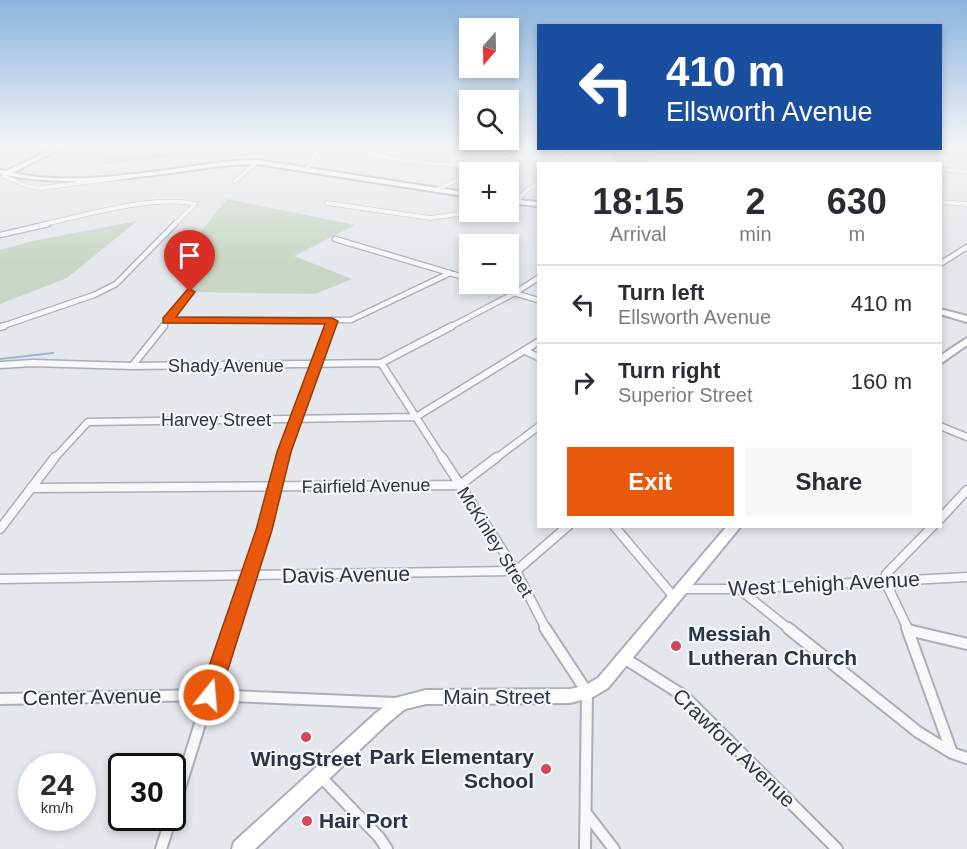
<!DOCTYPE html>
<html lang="en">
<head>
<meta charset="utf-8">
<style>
	:root { --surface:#fff; --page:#f7f7f7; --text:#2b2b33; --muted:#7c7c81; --line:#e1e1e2; --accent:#ea580c }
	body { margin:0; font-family:Helvetica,sans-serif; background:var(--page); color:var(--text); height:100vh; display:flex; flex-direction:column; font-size:22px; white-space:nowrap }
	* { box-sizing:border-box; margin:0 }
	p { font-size:20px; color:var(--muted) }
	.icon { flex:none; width:33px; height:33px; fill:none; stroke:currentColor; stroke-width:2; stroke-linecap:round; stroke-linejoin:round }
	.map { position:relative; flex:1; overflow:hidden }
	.details { position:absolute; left:537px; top:162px; width:405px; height:366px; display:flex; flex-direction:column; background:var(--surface); border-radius:0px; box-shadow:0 3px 9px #0003 }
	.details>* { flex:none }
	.guide { position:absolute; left:537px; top:24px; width:405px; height:126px; border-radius:0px; box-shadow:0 3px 9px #0003; background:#1a4fa0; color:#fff; overflow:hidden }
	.needle { width:39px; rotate:200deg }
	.controls { position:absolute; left:459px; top:18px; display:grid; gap:12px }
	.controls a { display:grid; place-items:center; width:60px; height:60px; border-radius:0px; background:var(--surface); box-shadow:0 3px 9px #0003; font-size:30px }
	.speed { position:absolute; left:18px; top:753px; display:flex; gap:12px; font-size:30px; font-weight:700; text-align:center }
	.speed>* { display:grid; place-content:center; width:78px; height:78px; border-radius:50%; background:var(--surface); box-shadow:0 3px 9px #0003; line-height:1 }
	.speed small { font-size:15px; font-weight:400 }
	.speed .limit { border:3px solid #111; border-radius:9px; background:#fff; color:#111 }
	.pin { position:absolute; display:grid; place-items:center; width:51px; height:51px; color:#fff; margin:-62px -26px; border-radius:50% 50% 50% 0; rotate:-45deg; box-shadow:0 0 6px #0007 }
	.pin .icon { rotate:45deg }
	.me { position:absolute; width:66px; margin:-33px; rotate:17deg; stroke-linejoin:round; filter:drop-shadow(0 0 4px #0008) }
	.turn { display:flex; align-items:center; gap:21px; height:126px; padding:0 30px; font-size:27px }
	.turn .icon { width:78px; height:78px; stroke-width:2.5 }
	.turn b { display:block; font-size:42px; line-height:51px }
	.eta { display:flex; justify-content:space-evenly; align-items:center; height:102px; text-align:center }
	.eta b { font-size:36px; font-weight:700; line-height:42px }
	.primary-button { display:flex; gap:12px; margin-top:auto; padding:12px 30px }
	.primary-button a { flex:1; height:69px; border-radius:0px; background:var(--accent); color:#fff; font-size:24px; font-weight:700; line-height:69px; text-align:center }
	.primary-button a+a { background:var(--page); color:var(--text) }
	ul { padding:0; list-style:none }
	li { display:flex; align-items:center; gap:18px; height:78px; padding:0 30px; border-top:2px solid var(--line) }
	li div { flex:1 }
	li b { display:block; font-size:22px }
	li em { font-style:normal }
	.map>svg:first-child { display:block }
	.green { fill:#c9d6c5 }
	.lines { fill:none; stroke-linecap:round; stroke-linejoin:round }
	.stream { stroke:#9fb4cc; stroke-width:2 }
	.street-far4-casing { stroke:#a9aeb7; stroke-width:5 }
	.street-far3-casing { stroke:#a9aeb7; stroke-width:7 }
	.street-far2-casing { stroke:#a9aeb7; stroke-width:9 }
	.street-far1-casing { stroke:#a9aeb7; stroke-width:11 }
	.street-casing { stroke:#a9aeb7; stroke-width:14 }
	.secondary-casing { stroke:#a9aeb7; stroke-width:4 }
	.street-far4 { stroke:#f7f8fa; stroke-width:4 }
	.street-far3 { stroke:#f7f8fa; stroke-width:4.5 }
	.street-far2 { stroke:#f7f8fa; stroke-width:6 }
	.street-far1 { stroke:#f7f8fa; stroke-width:8 }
	.street { stroke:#f7f8fa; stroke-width:10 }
	.secondary { fill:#fff; fill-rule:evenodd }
	.route { fill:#ea580c; stroke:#983908; stroke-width:1.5 }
	.poi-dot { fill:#d1495b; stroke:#f4f6f9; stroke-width:2 }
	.labels { text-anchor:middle; stroke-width:4.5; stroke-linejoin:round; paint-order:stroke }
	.street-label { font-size:18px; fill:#2b3445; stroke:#f4f6f9 }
	.near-street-label { font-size:21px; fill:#2b3445; stroke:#f4f6f9 }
	.near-poi-label { font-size:21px; font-weight:bold; fill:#2b3445; stroke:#f4f6f9; text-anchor:start }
</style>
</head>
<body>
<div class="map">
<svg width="967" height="849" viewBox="0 0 967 849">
	<rect width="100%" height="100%" fill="#e4e7ec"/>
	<path class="green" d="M 140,146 L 283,146 L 277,153 L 207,153 L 100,165 L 122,149 Z
		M 404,146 L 498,146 L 465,157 L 406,154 L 397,149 Z
		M 647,148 L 662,153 L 690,152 L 698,158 L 653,160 L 653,163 L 609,163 L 611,156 L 590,149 Z
		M 227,199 L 355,225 L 294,256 L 352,279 L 315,294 L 190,292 L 174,265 Z
		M 137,221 L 67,278 L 0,304 L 0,250 L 33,241 Z"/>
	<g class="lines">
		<path class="stream" d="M 0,359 L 53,353"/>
		<g class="street-far4-casing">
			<path id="street-far4" d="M 962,146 L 967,147
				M 715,148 L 741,164
				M 818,148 L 851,164
				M 877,148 L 920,164
				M 318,149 L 357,150 L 397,160 L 482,168
				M 357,150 L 371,146
				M 731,157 L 767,156
				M 904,158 L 922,155
				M 675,160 L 678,164
				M 307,169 L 320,146
				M 940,169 L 967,172
				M 474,172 C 505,156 539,138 571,159 L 571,164
				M 3,176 L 30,187 L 42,188 L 132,176
				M 235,181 L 257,162
				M 436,190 L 470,174
				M 516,202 L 527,190 L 538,183
				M 940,202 L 967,204
				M 327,203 L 430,218 L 472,212
				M 41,225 C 82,216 155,194 195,204 L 174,225"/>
		</g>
		<g class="street-far3-casing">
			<path id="street-far3" d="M 0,235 L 48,224
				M 335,239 L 470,279
				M 940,264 L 967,247
				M 483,284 L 538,300
				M 167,320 L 351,320 L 450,273
				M 0,327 L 94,295 L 116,284 L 175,224
				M 162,327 L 190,292
				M 330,327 L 332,321
				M 450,327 L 515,293 L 538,278"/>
		</g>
		<g class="street-far2-casing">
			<path id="street-far2" d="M 0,327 L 4,326
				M 525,351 L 538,357
				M 381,363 L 443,459
				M 0,365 L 33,363 L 132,366 L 381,363 L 452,326
				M 132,366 L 164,326
				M 940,426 L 967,437
				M 54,459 L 88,422 L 416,417 L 538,342
				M 282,459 L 330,326
				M 495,459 L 538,427"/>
		</g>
		<g class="street-far1-casing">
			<path id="street-far1" d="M 442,457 L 516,571 L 546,629
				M 31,488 L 460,485 L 497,457
				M 940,519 L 967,490
				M 614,526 L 674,597
				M 0,529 L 55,457
				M 0,579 L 516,571 L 568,526
				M 682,589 L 739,589 L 967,577
				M 739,589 L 789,629
				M 229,629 L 264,530 L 283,457
				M 908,629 L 885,581 L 886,574 L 933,526"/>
		</g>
		<g class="street-casing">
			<path id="street" d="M 545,628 L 587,692 L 585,849
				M 788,628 L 918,732 L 952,753 L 967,758
				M 907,628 L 952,753
				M 908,630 L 967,644
				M 624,658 L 684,696 L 837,849
				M 0,699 L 209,695 L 396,703
				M 320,776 L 379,837 L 387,849
				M 172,813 L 230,628
				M 586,813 L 614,849
				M 161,849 L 171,818"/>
		</g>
		<g class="secondary-casing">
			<path id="secondary" d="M 59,146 L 66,146 L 12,173 C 64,184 122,176 174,169 C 202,165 229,160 257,160 L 470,193 L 470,197 L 257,164 C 220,164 184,172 147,176 C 98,182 48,184 0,174 L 0,170 L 6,171 Z
				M 508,199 L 538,202 L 538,206 L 508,203 Z
				M 940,309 L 967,316 L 967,322 L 940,314 Z
				M 967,338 L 967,345 L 940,364 L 940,356 Z
				M 727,526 L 741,526 L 608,688 L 593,697 L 570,703 L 426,704 L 405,709 L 388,723 L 255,849 L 232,849 L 234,842 L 376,713 L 395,698 L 426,690 L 570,689 L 584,686 L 598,678 Z"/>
		</g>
		<use href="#street-far4" class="street-far4"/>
		<use href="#street-far3" class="street-far3"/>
		<use href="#street-far2" class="street-far2"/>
		<use href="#street-far1" class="street-far1"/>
		<use href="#street" class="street"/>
		<use href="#secondary" class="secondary"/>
	</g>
	<linearGradient id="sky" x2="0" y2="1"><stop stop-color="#8bb4dd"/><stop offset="0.55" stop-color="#f3f4f6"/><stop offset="1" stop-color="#f3f4f6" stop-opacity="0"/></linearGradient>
	<rect width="967" height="265" fill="url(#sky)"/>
	<path class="route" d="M 190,289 L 195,292 L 176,317 L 332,318 L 338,321 L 291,452 L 272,530 L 220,695 L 217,702 L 209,705 L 202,702 L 199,695 L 256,530 L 277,452 L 325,324 L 163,323 L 163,318 L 187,290 Z"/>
	<g class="poi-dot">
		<circle cx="676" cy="646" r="6"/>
		<circle cx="306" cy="737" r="6"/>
		<circle cx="546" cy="769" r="6"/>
		<circle cx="307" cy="821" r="6"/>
	</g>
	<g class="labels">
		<g class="street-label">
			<text x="226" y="372">Shady Avenue</text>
			<text x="216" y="426">Harvey Street</text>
			<text transform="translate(366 486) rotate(-1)" y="6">Fairfield Avenue</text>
			<text transform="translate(495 542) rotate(58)" y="6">McKinley Street</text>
		</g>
		<g class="near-street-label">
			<text transform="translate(346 575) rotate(-1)" y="7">Davis Avenue</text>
			<text transform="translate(824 584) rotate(-3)" y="7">West Lehigh Avenue</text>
			<text transform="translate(92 697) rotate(-1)" y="7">Center Avenue</text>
			<text x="497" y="704">Main Street</text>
			<text transform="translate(734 748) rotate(44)" y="7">Crawford Avenue</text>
		</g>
		<g class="near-poi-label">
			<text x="688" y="641">Messiah<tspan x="688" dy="24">Lutheran Church</tspan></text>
			<text x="534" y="764" text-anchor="end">Park Elementary<tspan x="534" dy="24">School</tspan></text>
			<text x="306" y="766" text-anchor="middle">WingStreet</text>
			<text x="319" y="828">Hair Port</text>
		</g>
	</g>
</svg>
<div class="controls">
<a><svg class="needle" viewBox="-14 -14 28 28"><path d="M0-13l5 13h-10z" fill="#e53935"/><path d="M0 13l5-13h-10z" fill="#7c7c81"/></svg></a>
<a><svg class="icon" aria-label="search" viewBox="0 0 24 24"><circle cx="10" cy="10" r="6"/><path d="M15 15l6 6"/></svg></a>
<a>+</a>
<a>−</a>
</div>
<div class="speed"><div>24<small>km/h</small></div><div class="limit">30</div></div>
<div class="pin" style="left:190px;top:292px;background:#d93025"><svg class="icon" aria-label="arrive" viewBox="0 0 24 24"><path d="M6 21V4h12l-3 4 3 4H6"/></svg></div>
<svg class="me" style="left:209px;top:695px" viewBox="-20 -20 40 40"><circle r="17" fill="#ea580c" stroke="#fff" stroke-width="3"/><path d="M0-11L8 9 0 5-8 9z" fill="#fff"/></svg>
<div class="guide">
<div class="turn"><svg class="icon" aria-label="left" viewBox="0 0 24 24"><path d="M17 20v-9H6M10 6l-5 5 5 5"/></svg><div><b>410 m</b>Ellsworth Avenue</div></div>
</div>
<section class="details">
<div class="eta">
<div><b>18:15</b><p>Arrival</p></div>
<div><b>2</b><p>min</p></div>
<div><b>630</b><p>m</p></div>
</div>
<ul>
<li><svg class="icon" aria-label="left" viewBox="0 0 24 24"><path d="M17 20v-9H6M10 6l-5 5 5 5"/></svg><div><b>Turn left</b><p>Ellsworth Avenue</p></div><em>410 m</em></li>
<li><svg class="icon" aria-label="right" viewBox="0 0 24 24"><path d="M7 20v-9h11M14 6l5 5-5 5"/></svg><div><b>Turn right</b><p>Superior Street</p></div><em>160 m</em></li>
</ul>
<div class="primary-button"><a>Exit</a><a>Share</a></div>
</section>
</div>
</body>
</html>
